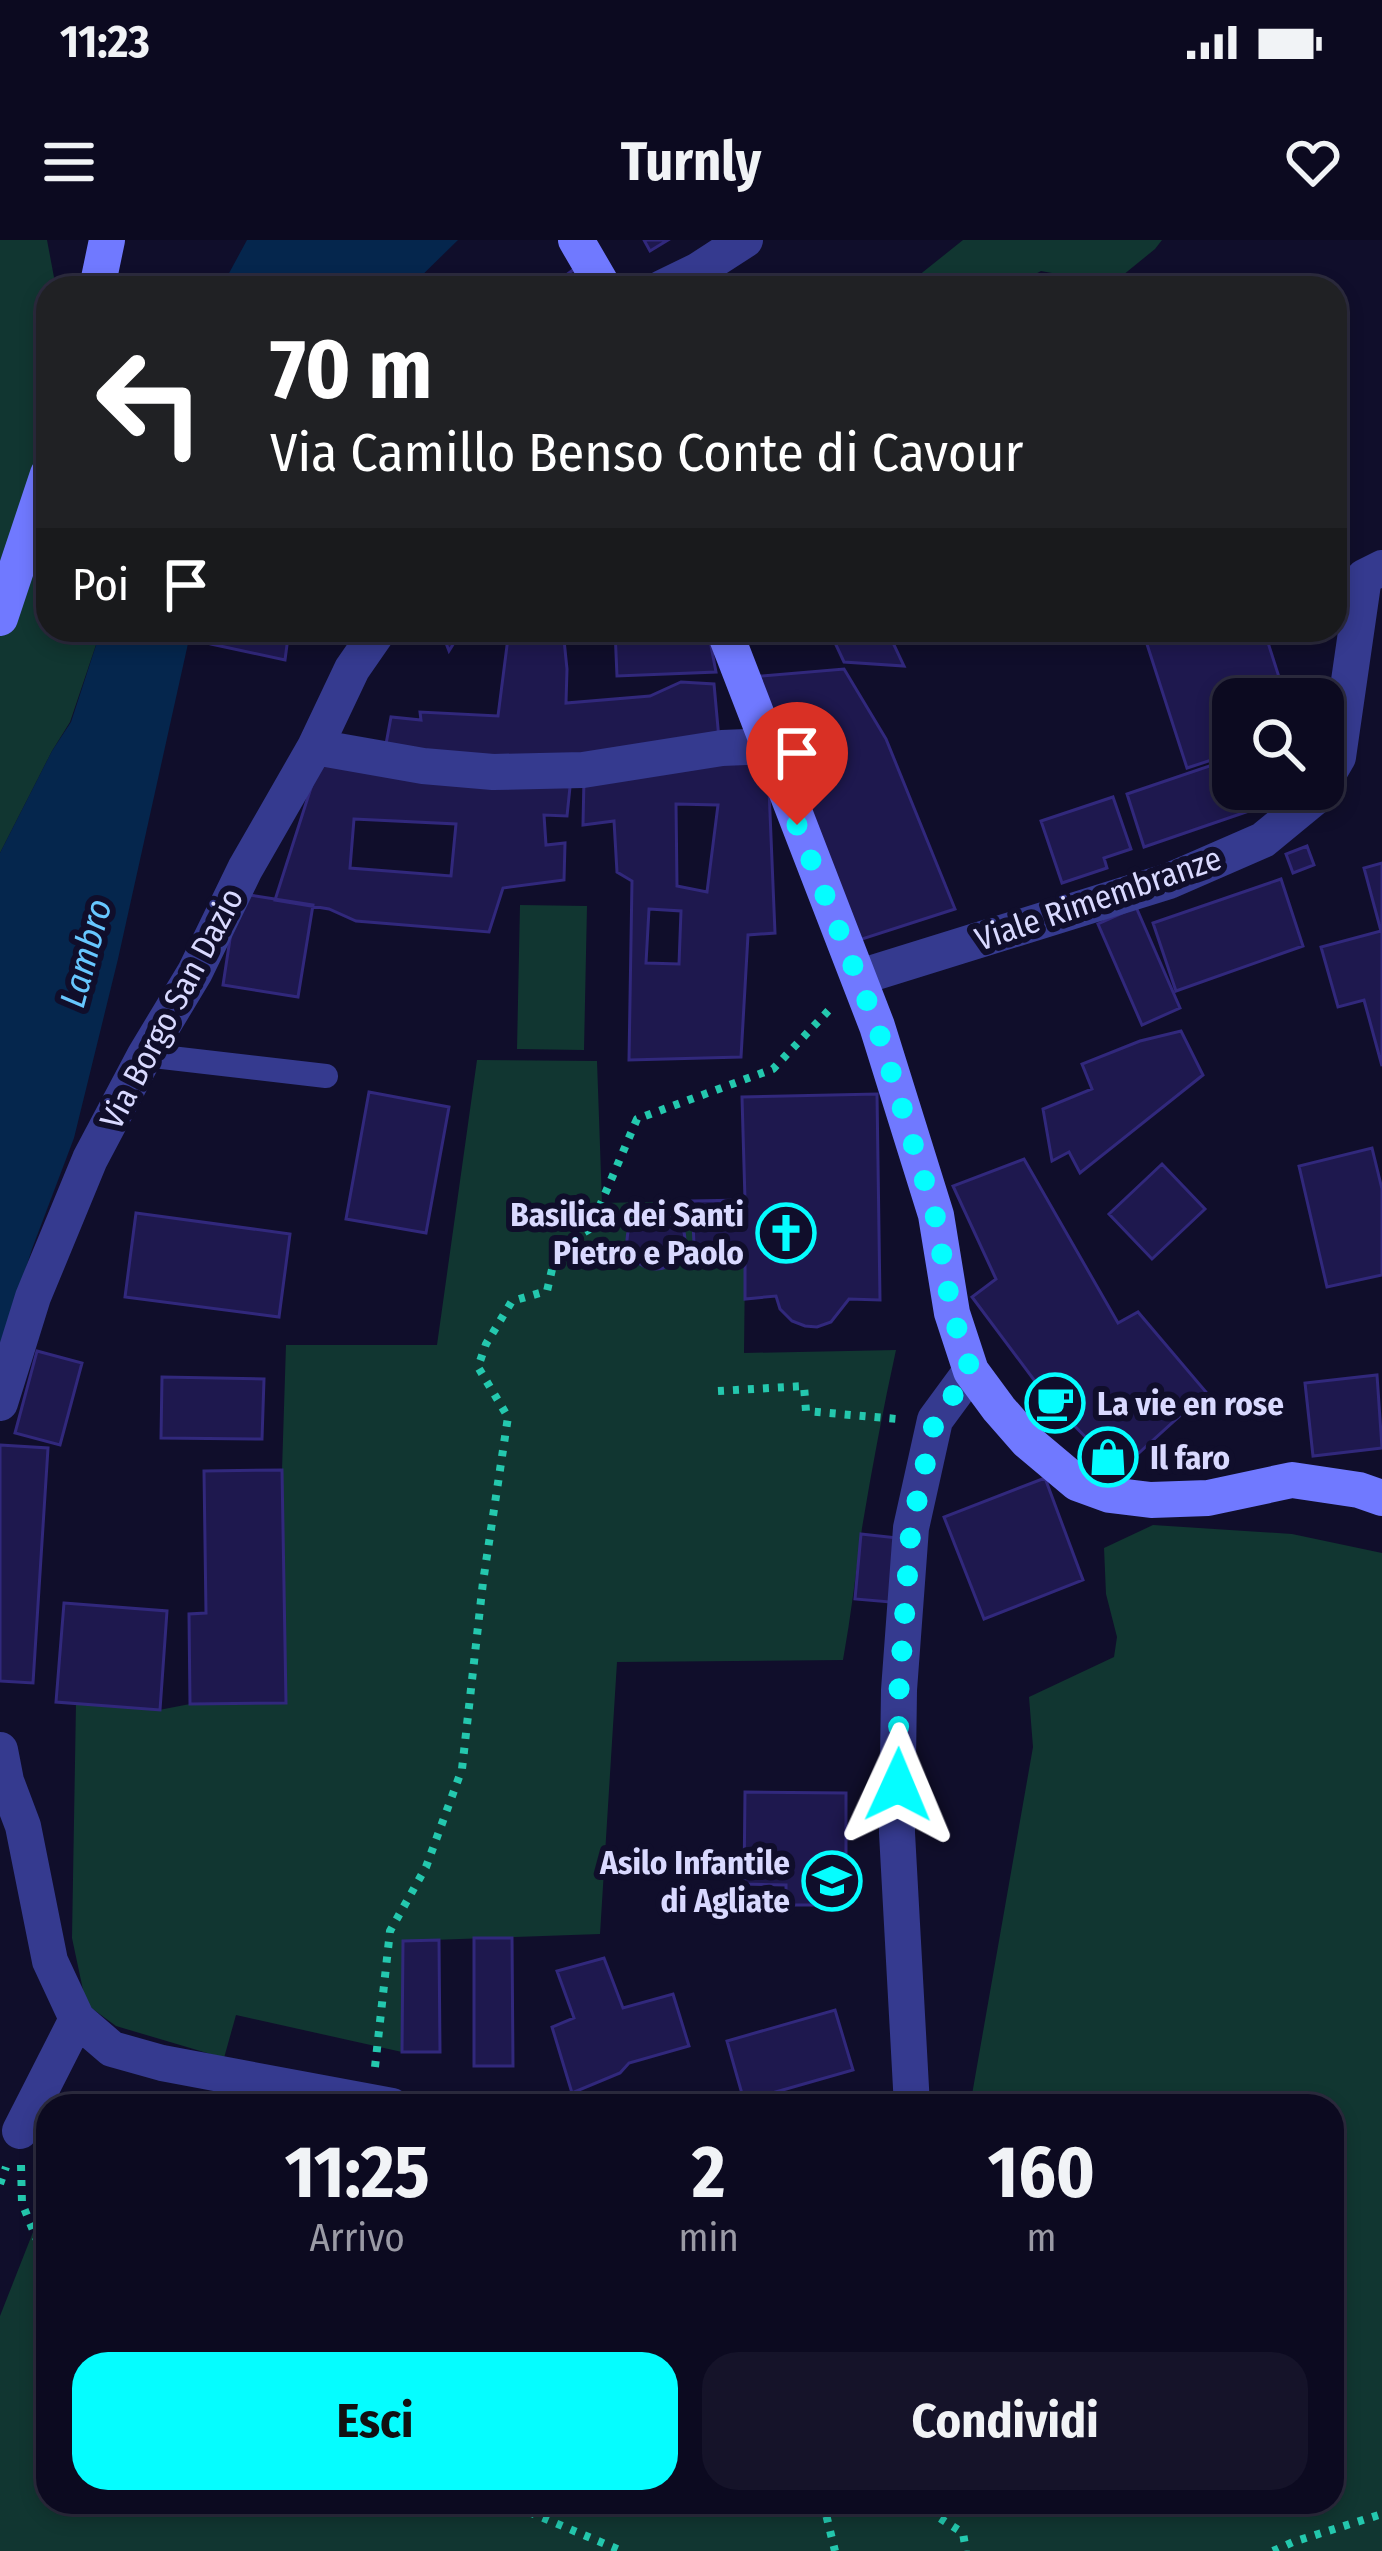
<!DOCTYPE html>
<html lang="it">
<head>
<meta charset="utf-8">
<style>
	:root { --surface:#0c0a20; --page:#151329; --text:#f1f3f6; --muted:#9a9aa5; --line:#2c2b3e; --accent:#05fdff }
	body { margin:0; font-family:"Fira Sans Condensed",sans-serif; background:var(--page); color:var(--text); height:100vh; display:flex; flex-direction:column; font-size:45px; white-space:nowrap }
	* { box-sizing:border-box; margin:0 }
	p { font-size:39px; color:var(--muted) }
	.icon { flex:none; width:66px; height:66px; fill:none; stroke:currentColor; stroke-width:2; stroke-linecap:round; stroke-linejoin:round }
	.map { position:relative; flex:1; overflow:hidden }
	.panel { position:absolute; left:36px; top:1854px; width:1308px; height:420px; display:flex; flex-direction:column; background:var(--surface); border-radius:36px; box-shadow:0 6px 18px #0003,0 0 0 3px var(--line) }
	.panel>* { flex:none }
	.top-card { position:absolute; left:36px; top:36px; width:1311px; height:366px; border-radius:36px; box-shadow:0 6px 18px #0003,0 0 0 3px var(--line); background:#202124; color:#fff; overflow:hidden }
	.fabs { position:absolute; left:1212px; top:438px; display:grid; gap:24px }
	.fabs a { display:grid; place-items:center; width:132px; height:132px; border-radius:24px; background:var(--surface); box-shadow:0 6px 18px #0003,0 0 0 3px var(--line); font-size:60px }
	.pin { position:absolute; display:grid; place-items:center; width:102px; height:102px; color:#fff; margin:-123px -51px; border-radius:50% 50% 50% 0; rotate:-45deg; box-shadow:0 0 12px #0007 }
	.pin .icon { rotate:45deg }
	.me { position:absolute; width:132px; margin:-66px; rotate:1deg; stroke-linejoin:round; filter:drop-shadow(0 0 9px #0008) }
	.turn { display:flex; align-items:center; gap:42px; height:252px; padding:0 36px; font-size:54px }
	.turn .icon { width:156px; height:156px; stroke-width:2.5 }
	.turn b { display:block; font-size:84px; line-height:102px }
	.then { display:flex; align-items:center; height:114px; padding:0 36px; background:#0003; gap:24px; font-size:45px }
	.eta { display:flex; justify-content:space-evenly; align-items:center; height:204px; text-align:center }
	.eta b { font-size:72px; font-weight:700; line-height:84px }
	.primary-button { display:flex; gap:24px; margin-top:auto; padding:24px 36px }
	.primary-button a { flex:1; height:138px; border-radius:36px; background:var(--accent); color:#111; font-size:48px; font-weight:700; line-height:138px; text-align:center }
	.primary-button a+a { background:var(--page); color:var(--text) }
	.status { display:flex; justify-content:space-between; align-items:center; height:84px; padding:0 60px; background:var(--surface); direction:ltr }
	.status svg { height:33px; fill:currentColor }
	header { display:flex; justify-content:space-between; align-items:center; height:156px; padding:0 36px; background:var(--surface); font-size:54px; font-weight:700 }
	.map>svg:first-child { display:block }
	.green { fill:#113631 }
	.water { fill:#05264d }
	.building { fill:#1e184e; stroke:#31287c; stroke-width:3; fill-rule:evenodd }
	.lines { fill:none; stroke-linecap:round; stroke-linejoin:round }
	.path { stroke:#24c8ae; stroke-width:8; stroke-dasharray:6 9; stroke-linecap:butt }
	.lane { stroke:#353a8f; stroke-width:24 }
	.street { stroke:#353a8f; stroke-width:36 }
	.secondary { stroke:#7079ff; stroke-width:36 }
	.route { stroke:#05fdff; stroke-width:21; stroke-dasharray:0 37.8 }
	.labels { text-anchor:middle; stroke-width:12; stroke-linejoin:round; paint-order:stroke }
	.street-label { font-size:33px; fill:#d9d9ff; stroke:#100e2b }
	.poi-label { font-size:33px; font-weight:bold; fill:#d9d9ff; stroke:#100e2b; text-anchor:end }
	.water-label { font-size:36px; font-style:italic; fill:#67c7ff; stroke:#100e2b }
</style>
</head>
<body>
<div class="status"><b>11:23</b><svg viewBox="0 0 49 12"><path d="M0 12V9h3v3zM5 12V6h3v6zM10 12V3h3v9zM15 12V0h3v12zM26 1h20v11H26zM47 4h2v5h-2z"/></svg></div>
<header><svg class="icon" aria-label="menu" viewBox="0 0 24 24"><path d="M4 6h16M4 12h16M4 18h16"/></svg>Turnly<svg class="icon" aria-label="heart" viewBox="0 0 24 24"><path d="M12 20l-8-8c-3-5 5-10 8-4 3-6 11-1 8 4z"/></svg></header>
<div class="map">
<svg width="1382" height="2311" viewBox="0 0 1382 2311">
	<rect width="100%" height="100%" fill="#100e2b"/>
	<path class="green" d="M 0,0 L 47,0 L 56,48 L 48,48 L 48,390 L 101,390 L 70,482 L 52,511 L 0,613 Z
		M 963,0 L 1162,0 L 1155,9 L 1112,44 L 1041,31 L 1010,48 L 915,48 L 913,40 Z
		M 520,665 L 587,666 L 584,810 L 517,809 Z
		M 477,820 L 597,821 L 602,963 L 692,961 L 695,1026 L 745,1024 L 744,1113 L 896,1110 C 883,1169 872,1228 862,1288 C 856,1332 851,1376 843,1420 L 617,1422 L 600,1694 L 403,1701 L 402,1812 L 236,1775 L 224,1818 L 116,1786 L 86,1764 L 72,1698 L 76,1463 L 159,1470 L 190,1464 L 286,1463 L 282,1230 L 286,1105 L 437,1105 Z
		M 1153,1285 L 1292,1294 L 1382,1313 L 1382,2311 L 0,2311 L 0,2076 L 48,1954 L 48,2262 L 1332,2262 L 1332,1866 L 970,1866 L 1033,1507 L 1029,1457 L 1114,1417 L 1117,1397 L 1106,1354 L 1104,1308 Z"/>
	<path class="water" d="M 247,0 L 458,0 L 409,48 L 221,48 Z
		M 101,390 L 191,390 L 118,719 L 74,898 L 32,1009 L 0,1109 L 0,613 L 52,511 L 71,482 Z"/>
	<path class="building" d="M 644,0 L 668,0 L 650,11 Z
		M 574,29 L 588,48 L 549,48 Z
		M 213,390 L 289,390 L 285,420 L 211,404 Z
		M 441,390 L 462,390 L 449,411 Z
		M 509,390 L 563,390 L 567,429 L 566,463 L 650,456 L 681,442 L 714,444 L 719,499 L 578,525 L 384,515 L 391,477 L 421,480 L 420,472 L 498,476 Z
		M 615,390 L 708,390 L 716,432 L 617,436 Z
		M 829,390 L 887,390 L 904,426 L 844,422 Z
		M 1159,390 L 1264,390 L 1286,459 L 1233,459 L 1233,478 L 1230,479 L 1233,488 L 1233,513 L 1187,528 L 1144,395 Z
		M 844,429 L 886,499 L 955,669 L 853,702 L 750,437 Z
		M 758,514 L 769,549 L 775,693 L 748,695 L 741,817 L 629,820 L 632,641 L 617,632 L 614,581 L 583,585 L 584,538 ZM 676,564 L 718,565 L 707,652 L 677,646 ZM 649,669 L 681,671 L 679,724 L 646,723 Z
		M 1233,518 L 1233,549 L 1271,549 L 1255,569 L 1144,607 L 1127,554 Z
		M 324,523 L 570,547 L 567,576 L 544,575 L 546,605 L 565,603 L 564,640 L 503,648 L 489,692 L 356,681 L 329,669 L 275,660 L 316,532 ZM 354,579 L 456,584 L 451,636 L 350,628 Z
		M 1113,557 L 1131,609 L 1104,618 L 1107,628 L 1062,643 L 1041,581 Z
		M 1307,606 L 1314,625 L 1293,633 L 1286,614 Z
		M 1382,623 L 1382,826 L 1364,760 L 1338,767 L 1321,707 L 1381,691 L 1364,628 Z
		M 1281,639 L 1303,706 L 1176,751 L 1153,683 Z
		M 237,653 L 313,665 L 298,757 L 223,745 Z
		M 1136,667 L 1180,768 L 1142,785 L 1098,684 Z
		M 1181,791 L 1203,835 L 1080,933 L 1069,912 L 1052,921 L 1043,869 L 1092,849 L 1082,824 L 1140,801 Z
		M 369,852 L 449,867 L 426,993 L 346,979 Z
		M 877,854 L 880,1060 L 849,1059 L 831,1082 L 817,1087 L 805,1086 L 792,1081 L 780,1069 L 776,1056 L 745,1059 L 745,1024 L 695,1026 L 692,961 L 745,960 L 742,857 Z
		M 1372,908 L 1382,949 L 1382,1035 L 1327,1047 L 1299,926 Z
		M 1024,919 L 1118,1083 L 1138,1072 L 1206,1152 L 1119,1231 L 1049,1160 L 972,1057 L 996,1039 L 953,946 Z
		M 1162,924 L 1205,969 L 1152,1019 L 1109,974 Z
		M627 1000a29 29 0 1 1 58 0a29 29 0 1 1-58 0Z
		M 136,973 L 290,994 L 279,1077 L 125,1057 Z
		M 37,1111 L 82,1123 L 60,1205 L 15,1193 Z
		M 1377,1135 L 1382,1208 L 1313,1216 L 1305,1143 Z
		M 162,1137 L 264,1139 L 262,1199 L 161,1198 Z
		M 0,1205 L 48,1208 L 33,1443 L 0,1441 Z
		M 282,1230 L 286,1463 L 190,1464 L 189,1374 L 206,1373 L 204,1231 Z
		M 1045,1238 L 1083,1340 L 984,1379 L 944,1277 Z
		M 861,1294 L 907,1299 L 901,1363 L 855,1359 Z
		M 64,1363 L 167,1371 L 160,1470 L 56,1462 Z
		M 745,1552 L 846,1553 L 846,1665 L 786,1665 L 786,1645 L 744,1644 Z
		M 474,1698 L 512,1698 L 513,1826 L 474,1826 Z
		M 439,1700 L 440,1812 L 402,1812 L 403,1701 Z
		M 604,1718 L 623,1768 L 673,1754 L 689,1806 L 629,1823 L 620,1833 L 572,1853 L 552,1787 L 574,1778 L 557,1731 Z
		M 835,1770 L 853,1830 L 744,1861 L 727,1801 Z"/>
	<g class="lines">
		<path class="path" d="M 718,1151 L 804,1146 L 806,1171 L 897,1179
			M 375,1827 L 390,1691 L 426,1627 L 462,1529 L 483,1342 L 508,1177 L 478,1127 L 486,1104 L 512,1061 L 547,1051 L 557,1008 L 590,989 L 637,879 L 773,829 L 830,769
			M 21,1925 L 22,1963 L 48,2027
			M 0,1944 L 6,1927
			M 473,2262 L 525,2271 L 578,2262
			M 823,2262 L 835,2311
			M 915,2262 L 963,2293 L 966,2311
			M 529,2272 L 622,2311
			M 1273,2311 L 1293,2302 L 1382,2274"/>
		<path class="lane" d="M 145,815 L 326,836"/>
		<path class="street" d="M 662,48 L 697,31 L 745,0
			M 315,507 L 423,526 L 493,532 L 583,530 L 722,508 L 769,506
			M 1323,543 L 1338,517 L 1364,337 L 1382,328
			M 860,737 L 1169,641 L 1263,600 L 1314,558 L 1319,549
			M 0,1163 L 33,1057 L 90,919 L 145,815 L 195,732 L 245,629 L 315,507 L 352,429 L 379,390
			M 0,1510 L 6,1541 L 23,1586 L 50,1721 L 77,1779 L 112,1809 L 162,1823 L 392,1866
			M 912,1866 L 897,1593 L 899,1450 L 911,1288 L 935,1180 L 971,1131
			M 20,1891 L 77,1779"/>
		<path class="secondary" d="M 576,0 L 604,48
			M 97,48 L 107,0
			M 0,378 L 48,234
			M 724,390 L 877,786 L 936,975 L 952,1073 L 971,1131 L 999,1169 L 1027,1201 L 1077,1243 L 1110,1255 L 1151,1260 L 1208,1258 L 1292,1240 L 1359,1250 L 1382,1258"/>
	</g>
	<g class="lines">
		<path class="route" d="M 797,585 L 877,786 L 935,975 L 952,1073 L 971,1131 L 935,1180 L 911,1288 L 899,1450 L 898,1545"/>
	</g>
	<defs>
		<g id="church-ring" transform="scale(3)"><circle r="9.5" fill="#100e2b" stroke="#05fdff" stroke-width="1.5"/><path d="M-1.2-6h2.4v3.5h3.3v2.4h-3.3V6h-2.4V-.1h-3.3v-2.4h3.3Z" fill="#05fdff"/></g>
		<g id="cafe-ring" transform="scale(3)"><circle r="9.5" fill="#100e2b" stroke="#05fdff" stroke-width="1.5"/><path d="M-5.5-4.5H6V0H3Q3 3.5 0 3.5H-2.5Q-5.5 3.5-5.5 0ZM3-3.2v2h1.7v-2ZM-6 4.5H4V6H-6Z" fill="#05fdff"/></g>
		<g id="shop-ring" transform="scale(3)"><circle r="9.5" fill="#100e2b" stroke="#05fdff" stroke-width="1.5"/><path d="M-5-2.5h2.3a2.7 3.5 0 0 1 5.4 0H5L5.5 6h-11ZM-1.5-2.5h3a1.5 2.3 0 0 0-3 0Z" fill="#05fdff"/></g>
		<g id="school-ring" transform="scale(3)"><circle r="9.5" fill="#100e2b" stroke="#05fdff" stroke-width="1.5"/><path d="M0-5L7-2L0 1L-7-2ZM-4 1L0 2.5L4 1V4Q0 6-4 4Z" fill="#05fdff"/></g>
	</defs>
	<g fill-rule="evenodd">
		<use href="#church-ring" x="786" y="993"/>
		<use href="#cafe-ring" x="1055" y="1163"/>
		<use href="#shop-ring" x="1108" y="1217"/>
		<use href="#school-ring" x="832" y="1641"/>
	</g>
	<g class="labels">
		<g class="street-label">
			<text transform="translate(1098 658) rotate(-19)" y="12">Viale Rimembranze</text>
			<text transform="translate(171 768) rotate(-62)" y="12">Via Borgo San Dazio</text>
		</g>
		<g class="poi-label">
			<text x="744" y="986">Basilica dei Santi<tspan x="744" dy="38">Pietro e Paolo</tspan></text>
			<text x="1097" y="1175" text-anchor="start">La vie en rose</text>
			<text x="1150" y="1229" text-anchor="start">Il faro</text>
			<text x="790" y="1634">Asilo Infantile<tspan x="790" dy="38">di Agliate</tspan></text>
		</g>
		<g class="water-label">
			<text transform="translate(85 713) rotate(-75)" y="13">Lambro</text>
		</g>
	</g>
</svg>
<div class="fabs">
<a><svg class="icon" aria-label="search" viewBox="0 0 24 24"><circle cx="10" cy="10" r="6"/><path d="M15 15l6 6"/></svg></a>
</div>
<div class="pin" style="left:797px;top:585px;background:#d93025"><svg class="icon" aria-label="arrive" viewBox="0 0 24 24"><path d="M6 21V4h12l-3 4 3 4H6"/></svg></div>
<svg class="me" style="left:898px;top:1545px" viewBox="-20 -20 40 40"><path d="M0-17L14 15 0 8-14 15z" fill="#05fdff" stroke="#fff" stroke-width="4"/></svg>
<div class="top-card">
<div class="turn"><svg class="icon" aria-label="left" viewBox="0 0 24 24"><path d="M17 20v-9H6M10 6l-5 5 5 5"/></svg><div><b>70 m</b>Via Camillo Benso Conte di Cavour</div></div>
<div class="then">Poi<svg class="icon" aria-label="arrive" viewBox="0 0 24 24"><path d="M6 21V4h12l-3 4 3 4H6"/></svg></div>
</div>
<section class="panel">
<div class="eta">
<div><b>11:25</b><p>Arrivo</p></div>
<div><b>2</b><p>min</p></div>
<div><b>160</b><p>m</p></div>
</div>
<div class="primary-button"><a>Esci</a><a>Condividi</a></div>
</section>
</div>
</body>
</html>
